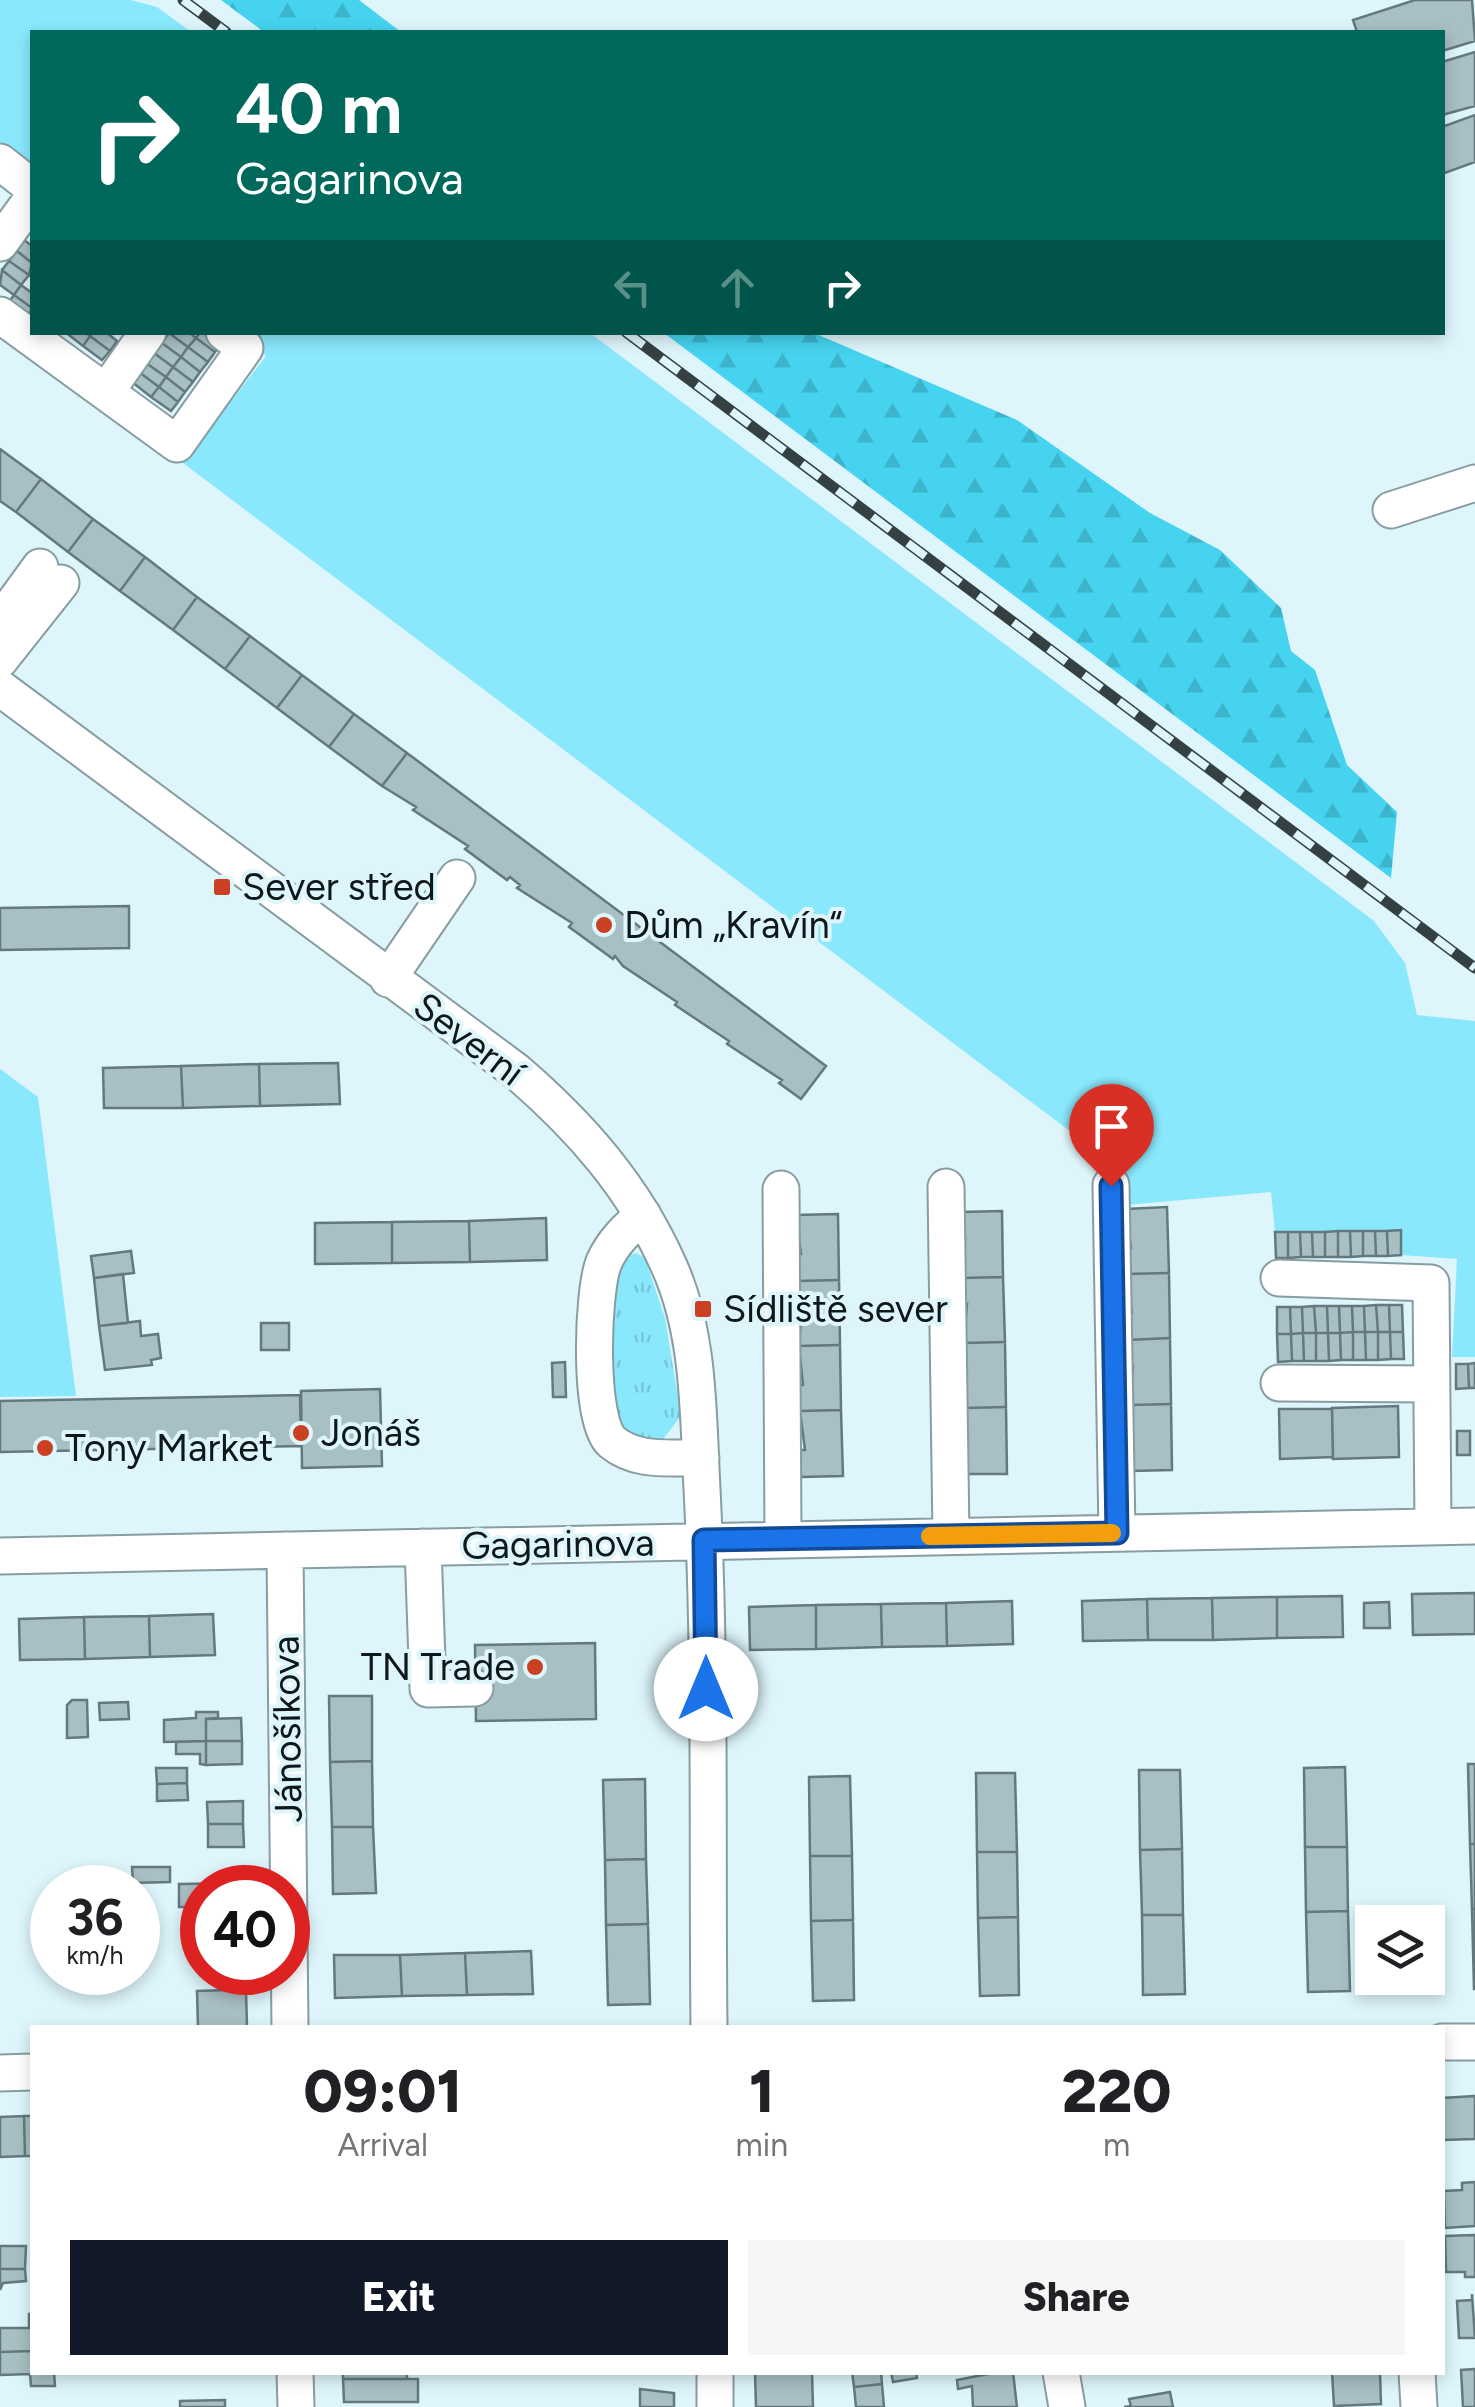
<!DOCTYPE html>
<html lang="en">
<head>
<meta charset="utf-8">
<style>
	:root { --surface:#fff; --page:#f6f6f6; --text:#202124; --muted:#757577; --accent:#111827 }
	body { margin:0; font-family:Figtree,sans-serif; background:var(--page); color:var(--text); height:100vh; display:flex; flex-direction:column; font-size:38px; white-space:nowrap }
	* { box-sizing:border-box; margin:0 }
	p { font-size:32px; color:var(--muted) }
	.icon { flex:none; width:55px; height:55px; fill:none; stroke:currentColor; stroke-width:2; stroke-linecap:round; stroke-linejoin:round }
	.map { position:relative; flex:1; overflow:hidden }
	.panel { position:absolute; left:30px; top:2025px; width:1415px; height:350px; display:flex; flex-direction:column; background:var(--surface); border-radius:0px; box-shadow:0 5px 15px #0003 }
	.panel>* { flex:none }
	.hud { position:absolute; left:30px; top:30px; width:1415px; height:305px; border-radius:0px; box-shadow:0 5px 15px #0003; background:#00695c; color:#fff; overflow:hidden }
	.controls { position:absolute; left:1355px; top:1905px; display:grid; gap:20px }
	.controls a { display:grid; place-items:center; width:90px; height:90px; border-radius:0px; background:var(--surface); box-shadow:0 5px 15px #0003; font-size:50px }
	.speed { position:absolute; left:30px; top:1865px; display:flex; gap:20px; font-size:50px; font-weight:700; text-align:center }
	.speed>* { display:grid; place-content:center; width:130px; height:130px; border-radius:50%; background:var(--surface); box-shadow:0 5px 15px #0003; line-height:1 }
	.speed small { font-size:25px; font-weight:400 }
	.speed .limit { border:15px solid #d22; background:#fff; color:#111 }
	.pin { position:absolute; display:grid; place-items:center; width:85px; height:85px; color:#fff; margin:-102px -42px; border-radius:50% 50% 50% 0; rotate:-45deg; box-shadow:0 0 10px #0007 }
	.pin .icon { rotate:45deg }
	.me { position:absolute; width:110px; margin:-55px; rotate:0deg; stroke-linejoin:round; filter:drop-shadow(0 0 8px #0008) }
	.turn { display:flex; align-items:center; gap:35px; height:210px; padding:0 40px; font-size:45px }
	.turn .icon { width:130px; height:130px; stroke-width:2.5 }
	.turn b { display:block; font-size:70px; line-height:85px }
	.lanes { display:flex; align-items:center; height:95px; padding:0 40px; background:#0003; justify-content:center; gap:50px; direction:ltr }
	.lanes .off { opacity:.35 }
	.eta { display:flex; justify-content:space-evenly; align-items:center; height:170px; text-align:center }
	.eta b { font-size:60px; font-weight:800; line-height:70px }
	.cta { display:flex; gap:20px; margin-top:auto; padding:20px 40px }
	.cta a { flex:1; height:115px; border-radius:0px; background:var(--accent); color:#fff; font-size:40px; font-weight:800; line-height:115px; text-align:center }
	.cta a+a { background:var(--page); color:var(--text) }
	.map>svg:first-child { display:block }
	.grass { fill:url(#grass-tufts) }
	.forest { fill:url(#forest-firs) }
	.green { fill:#8ae8fd }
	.building { fill:#a8bfc4; stroke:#64797e; stroke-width:2.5 }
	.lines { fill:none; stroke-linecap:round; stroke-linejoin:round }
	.minor-casing { stroke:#879da2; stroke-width:39 }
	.minor { stroke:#fff; stroke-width:35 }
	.rail-casing { stroke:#344042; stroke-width:11 }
	.rail { stroke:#ddf5fb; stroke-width:8; stroke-dasharray:22; stroke-linecap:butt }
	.route-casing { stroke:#114b97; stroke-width:25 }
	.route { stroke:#1a73e8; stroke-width:18 }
	.slow { stroke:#f59e0b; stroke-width:18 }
	.poi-dot { fill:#ca4023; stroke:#ddf5fb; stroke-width:4 }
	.labels { text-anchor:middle; stroke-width:8; stroke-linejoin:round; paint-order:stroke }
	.poi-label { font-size:38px; fill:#0e1719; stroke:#ddf5fb; text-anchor:start }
	.street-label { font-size:38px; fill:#0e1719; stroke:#ddf5fb }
</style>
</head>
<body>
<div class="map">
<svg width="1475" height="2407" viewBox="0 0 1475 2407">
	<defs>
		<pattern id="grass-tufts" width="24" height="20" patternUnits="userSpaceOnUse" patternTransform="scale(2.5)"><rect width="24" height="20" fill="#8ae8fd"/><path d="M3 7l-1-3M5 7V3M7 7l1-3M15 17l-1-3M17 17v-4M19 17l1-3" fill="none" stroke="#76c6d8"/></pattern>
		<pattern id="forest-firs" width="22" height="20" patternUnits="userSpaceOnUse" patternTransform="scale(2.5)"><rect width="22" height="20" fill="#45d3ef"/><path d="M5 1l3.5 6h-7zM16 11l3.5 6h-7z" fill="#3bb4cc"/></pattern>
	</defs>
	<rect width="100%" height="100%" fill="#ddf5fb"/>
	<path class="grass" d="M 636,1253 L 645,1258 L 665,1318 L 681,1416 L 660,1443 L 627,1439 C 604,1386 603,1312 624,1258 Z"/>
	<path class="forest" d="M 221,0 L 359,0 L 401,32 L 264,32 Z
		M 664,333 L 814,333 L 1017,420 L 1150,513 L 1220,550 L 1281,608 L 1291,651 L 1315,670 L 1347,765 L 1397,812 L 1391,878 Z"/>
	<path class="green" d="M 0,0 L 131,0 L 157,7 L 191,32 L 32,32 L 32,173 L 0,147 Z
		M 236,333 L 590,333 L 1374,921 L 1405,963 L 1417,1015 L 1475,1021 L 1475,1357 L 1452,1357 L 1457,1259 L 1401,1255 L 1400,1230 L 1275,1232 L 1271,1192 L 1126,1205 L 1123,1171 L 183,463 L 266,356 Z
		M 0,1069 L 38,1097 L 76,1396 L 0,1397 Z"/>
	<path class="building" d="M 1415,0 L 1472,0 L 1475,41 L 1442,51 L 1442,32 L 1357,32 L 1353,20 Z
		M 1475,52 L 1475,106 L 1442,115 L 1442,62 Z
		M 1475,115 L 1475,162 L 1442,174 L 1442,127 Z
		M 24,240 L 32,246 L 32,263 L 17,251 Z
		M 17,251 L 32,263 L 29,275 L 9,261 Z
		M 9,261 L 29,275 L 21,285 L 2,270 Z
		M 2,270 L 21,285 L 14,295 L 0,285 Z
		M 21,285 L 32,293 L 32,308 L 14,295 Z
		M 14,295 L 32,308 L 27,319 L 6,306 Z
		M 65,332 L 85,332 L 90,336 L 83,346 Z
		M 93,332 L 106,332 L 117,341 L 110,351 L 90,336 Z
		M 189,332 L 196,338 L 188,347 L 169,333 Z
		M 200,332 L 211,332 L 222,343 L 215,352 L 196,338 Z
		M 169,333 L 188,347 L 181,357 L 162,343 Z
		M 90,336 L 110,351 L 102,360 L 83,346 Z
		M 196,338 L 215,352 L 208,362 L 188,347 Z
		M 162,343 L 181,357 L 173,367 L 154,353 Z
		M 188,347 L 208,362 L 200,372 L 181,357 Z
		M 154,353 L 173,367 L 166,377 L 146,363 Z
		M 181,357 L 200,372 L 193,382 L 173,367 Z
		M 146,363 L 166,377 L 159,387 L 139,372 Z
		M 173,367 L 193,382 L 185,392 L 166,377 Z
		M 139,372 L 159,387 L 151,397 L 132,382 Z
		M 166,377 L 185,392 L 178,402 L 159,387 Z
		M 159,387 L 178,402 L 171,411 L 151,397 Z
		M 0,449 L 41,479 L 16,512 L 0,501 Z
		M 41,479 L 93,519 L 68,552 L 16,512 Z
		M 93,519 L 145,557 L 120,591 L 68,552 Z
		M 145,557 L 197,597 L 173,630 L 120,591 Z
		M 197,597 L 250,636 L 225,669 L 173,630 Z
		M 250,636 L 302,675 L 277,708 L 225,669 Z
		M 302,675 L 354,714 L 329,747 L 277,708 Z
		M 354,714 L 407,753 L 382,786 L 329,747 Z
		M 407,753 L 826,1066 L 801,1099 L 779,1083 L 782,1080 L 727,1044 L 729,1041 L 675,1005 L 677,1002 L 623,966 L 615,956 L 613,959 L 569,927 L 572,923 L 517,888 L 520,885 L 510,877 L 507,880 L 465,849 L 468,846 L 413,810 L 416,807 L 382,786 Z
		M 129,906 L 129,948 L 0,950 L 0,908 Z
		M 338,1063 L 340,1104 L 260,1106 L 259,1064 Z
		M 259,1064 L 260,1106 L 183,1108 L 181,1066 Z
		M 181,1066 L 183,1108 L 104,1108 L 103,1068 Z
		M 1167,1207 L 1169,1273 L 1127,1274 L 1126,1248 L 1131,1248 L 1126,1209 Z
		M 1002,1211 L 1003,1277 L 962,1278 L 965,1239 L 962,1240 L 961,1212 Z
		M 838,1214 L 839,1280 L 797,1281 L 797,1254 L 801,1254 L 796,1215 Z
		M 546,1218 L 547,1260 L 470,1262 L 469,1221 Z
		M 469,1221 L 470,1262 L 392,1263 L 392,1222 Z
		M 392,1222 L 392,1263 L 315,1264 L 315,1223 Z
		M 1401,1230 L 1401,1255 L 1388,1256 L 1387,1231 Z
		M 1338,1231 L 1350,1231 L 1351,1257 L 1338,1257 Z
		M 1338,1231 L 1338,1257 L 1325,1257 L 1325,1232 Z
		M 1350,1231 L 1363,1231 L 1363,1256 L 1351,1257 Z
		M 1363,1231 L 1375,1231 L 1376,1256 L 1363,1256 Z
		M 1375,1231 L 1387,1231 L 1388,1256 L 1376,1256 Z
		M 1275,1232 L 1288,1232 L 1288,1258 L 1276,1258 Z
		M 1288,1232 L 1300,1232 L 1301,1257 L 1288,1258 Z
		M 1300,1232 L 1312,1232 L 1313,1257 L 1301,1257 Z
		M 1312,1232 L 1325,1232 L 1325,1257 L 1313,1257 Z
		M 131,1251 L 134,1273 L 94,1278 L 91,1256 Z
		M 1169,1273 L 1170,1338 L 1128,1340 L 1128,1313 L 1132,1313 L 1127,1274 Z
		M 123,1274 L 128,1323 L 99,1326 L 94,1278 Z
		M 1003,1277 L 1005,1342 L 964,1343 L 967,1304 L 963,1305 L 962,1278 Z
		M 839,1280 L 840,1345 L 799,1346 L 802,1307 L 798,1307 L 797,1281 Z
		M 1376,1305 L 1389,1305 L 1390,1332 L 1378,1332 Z
		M 1376,1305 L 1378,1332 L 1365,1332 L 1364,1306 Z
		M 1389,1305 L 1402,1305 L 1403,1332 L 1390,1332 Z
		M 1314,1306 L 1316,1333 L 1303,1333 L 1302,1307 Z
		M 1314,1306 L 1327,1306 L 1328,1333 L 1316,1333 Z
		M 1327,1306 L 1339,1306 L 1340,1333 L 1328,1333 Z
		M 1339,1306 L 1352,1306 L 1353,1332 L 1340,1333 Z
		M 1352,1306 L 1364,1306 L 1365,1332 L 1353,1332 Z
		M 1277,1307 L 1290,1307 L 1291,1334 L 1277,1334 Z
		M 1290,1307 L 1302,1307 L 1303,1333 L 1291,1334 Z
		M 140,1321 L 141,1336 L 158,1334 L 161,1358 L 151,1360 L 152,1365 L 105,1370 L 99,1326 Z
		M 261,1323 L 289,1323 L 289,1350 L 261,1350 Z
		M 1353,1332 L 1353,1360 L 1341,1360 L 1340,1333 Z
		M 1353,1332 L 1365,1332 L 1366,1360 L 1353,1360 Z
		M 1365,1332 L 1378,1332 L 1378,1360 L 1366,1360 Z
		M 1378,1332 L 1390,1332 L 1391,1359 L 1378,1360 Z
		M 1390,1332 L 1403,1332 L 1404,1359 L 1391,1359 Z
		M 1303,1333 L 1316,1333 L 1316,1361 L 1304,1361 Z
		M 1303,1333 L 1304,1361 L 1292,1361 L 1291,1334 Z
		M 1316,1333 L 1328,1333 L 1329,1361 L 1316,1361 Z
		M 1328,1333 L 1340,1333 L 1341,1360 L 1329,1361 Z
		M 1277,1334 L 1291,1334 L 1292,1361 L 1278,1362 Z
		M 1170,1338 L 1171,1404 L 1130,1405 L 1133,1366 L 1129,1366 L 1128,1340 Z
		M 1005,1342 L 1006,1407 L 965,1408 L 964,1343 Z
		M 840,1345 L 841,1410 L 800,1411 L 799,1385 L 803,1385 L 799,1346 Z
		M 565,1362 L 566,1397 L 553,1397 L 552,1363 Z
		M 1475,1363 L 1475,1388 L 1469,1388 L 1468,1364 Z
		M 1456,1364 L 1468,1364 L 1469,1388 L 1456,1389 Z
		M 380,1389 L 382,1466 L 302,1468 L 301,1391 Z
		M 300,1395 L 301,1446 L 0,1452 L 0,1401 Z
		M 1171,1404 L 1172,1470 L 1131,1471 L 1130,1405 Z
		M 1398,1406 L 1399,1457 L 1333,1459 L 1332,1408 Z
		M 1006,1407 L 1007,1474 L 967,1474 L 965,1408 Z
		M 1279,1409 L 1332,1409 L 1333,1457 L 1280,1459 Z
		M 841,1410 L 843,1476 L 801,1477 L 800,1450 L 805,1450 L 800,1411 Z
		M 1457,1431 L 1470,1431 L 1470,1455 L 1457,1455 Z
		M 1475,1593 L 1475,1634 L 1413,1635 L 1412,1594 Z
		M 1342,1596 L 1343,1637 L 1277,1638 L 1277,1597 Z
		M 1277,1597 L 1277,1638 L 1213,1640 L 1212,1598 Z
		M 1212,1598 L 1213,1640 L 1148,1640 L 1147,1599 Z
		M 1147,1599 L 1148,1640 L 1083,1641 L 1082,1601 Z
		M 1012,1601 L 1013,1644 L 947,1646 L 946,1603 Z
		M 1389,1602 L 1390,1628 L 1364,1628 L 1364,1603 Z
		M 946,1603 L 947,1646 L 882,1647 L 881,1604 Z
		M 881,1604 L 882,1647 L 816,1649 L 816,1605 Z
		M 816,1605 L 816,1649 L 750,1650 L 749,1607 Z
		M 213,1614 L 215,1655 L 150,1657 L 149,1616 Z
		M 149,1616 L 150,1657 L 85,1659 L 84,1617 Z
		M 84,1617 L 85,1659 L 20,1660 L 19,1619 Z
		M 595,1643 L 596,1719 L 476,1721 L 475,1645 Z
		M 329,1696 L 372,1696 L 372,1761 L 330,1762 Z
		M 72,1700 L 87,1700 L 88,1737 L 67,1738 L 67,1705 Z
		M 128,1702 L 129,1719 L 100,1720 L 99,1703 Z
		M 196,1712 L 218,1712 L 218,1718 L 206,1719 L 206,1741 L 164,1742 L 164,1720 L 196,1718 Z
		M 241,1718 L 242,1741 L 206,1741 L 206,1719 Z
		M 206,1741 L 242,1741 L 242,1764 L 206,1765 Z
		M 206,1741 L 206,1765 L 200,1764 L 200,1754 L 176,1754 L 176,1742 Z
		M 372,1761 L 373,1827 L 332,1827 L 330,1762 Z
		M 1468,1764 L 1475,1764 L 1475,1844 L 1470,1844 Z
		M 1345,1767 L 1347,1847 L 1305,1847 L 1304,1768 Z
		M 156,1768 L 187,1768 L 187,1783 L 157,1784 Z
		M 1139,1770 L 1180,1770 L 1182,1849 L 1140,1850 Z
		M 976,1773 L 1015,1773 L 1017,1852 L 977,1852 Z
		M 850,1776 L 852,1856 L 810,1856 L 809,1777 Z
		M 645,1779 L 646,1859 L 605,1860 L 603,1780 Z
		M 187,1783 L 188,1800 L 157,1801 L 157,1784 Z
		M 243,1801 L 243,1824 L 208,1824 L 207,1802 Z
		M 208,1824 L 243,1824 L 244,1847 L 208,1847 Z
		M 332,1827 L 373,1827 L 376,1893 L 333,1894 Z
		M 1470,1844 L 1475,1844 L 1475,1909 L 1472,1909 Z
		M 1305,1847 L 1347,1847 L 1348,1911 L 1306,1912 Z
		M 1182,1849 L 1183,1915 L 1142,1915 L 1140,1850 Z
		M 977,1852 L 1017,1852 L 1018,1917 L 978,1918 Z
		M 810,1856 L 852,1856 L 853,1920 L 811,1921 Z
		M 646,1859 L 648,1924 L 606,1925 L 605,1860 Z
		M 132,1867 L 170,1867 L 170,1882 L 133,1883 Z
		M 244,1883 L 244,1888 L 202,1888 L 202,1907 L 179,1907 L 179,1884 Z
		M 1472,1909 L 1475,1909 L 1475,1989 L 1474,1989 Z
		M 1348,1911 L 1350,1991 L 1308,1992 L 1306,1912 Z
		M 1142,1915 L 1183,1915 L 1185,1994 L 1143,1995 Z
		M 1018,1917 L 1019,1995 L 980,1996 L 978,1918 Z
		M 853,1920 L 854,2000 L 813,2001 L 811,1921 Z
		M 648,1924 L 650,2004 L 608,2005 L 606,1925 Z
		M 531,1951 L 533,1994 L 467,1995 L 465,1953 Z
		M 465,1953 L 467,1995 L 402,1996 L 400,1955 Z
		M 334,1955 L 400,1955 L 402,1996 L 335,1998 Z
		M 217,1972 L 238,1972 L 238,1990 L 246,1991 L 247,2026 L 198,2027 L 197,1991 L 228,1990 L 227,1986 L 217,1986 Z
		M 1475,2096 L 1475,2139 L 1442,2140 L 1442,2098 Z
		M 24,2116 L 25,2156 L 0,2157 L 0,2117 Z
		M 24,2116 L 32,2116 L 32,2156 L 25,2156 Z
		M 1475,2182 L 1475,2226 L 1445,2228 L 1444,2191 L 1462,2190 L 1462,2183 Z
		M 1475,2235 L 1475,2277 L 1465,2277 L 1465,2272 L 1446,2272 L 1445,2236 Z
		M 0,2246 L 26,2246 L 25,2269 L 0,2269 Z
		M 0,2269 L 25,2269 L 26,2281 L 3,2283 L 0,2290 Z
		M 1472,2294 L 1475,2338 L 1459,2338 L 1457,2301 L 1472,2300 Z
		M 29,2314 L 32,2314 L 32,2351 L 0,2352 L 0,2328 L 29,2328 Z
		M 32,2351 L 32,2372 L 54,2372 L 55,2386 L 31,2386 L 30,2374 L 0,2375 L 0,2352 Z
		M 1475,2369 L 1475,2407 L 1463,2407 L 1461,2370 Z
		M 343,2372 L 407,2372 L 407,2379 L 343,2379 Z
		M 755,2372 L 812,2372 L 813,2407 L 756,2407 Z
		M 852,2372 L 881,2372 L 882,2384 L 854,2387 Z
		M 891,2372 L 916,2372 L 917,2378 L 893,2382 Z
		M 998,2372 L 1013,2372 L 1017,2407 L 973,2407 L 972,2386 L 958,2389 L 957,2380 Z
		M 1332,2372 L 1380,2372 L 1381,2404 L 1334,2406 Z
		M 343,2379 L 418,2379 L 418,2402 L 344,2402 Z
		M 882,2384 L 884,2407 L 856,2407 L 854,2387 Z
		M 640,2389 L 674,2393 L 674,2407 L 640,2407 Z
		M 1170,2392 L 1173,2407 L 1124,2407 L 1131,2406 L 1129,2399 Z
		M 225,2400 L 225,2407 L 180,2407 L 180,2401 Z"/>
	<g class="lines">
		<g class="minor-casing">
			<path id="minor" d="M 0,162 L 32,187
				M 0,243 L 32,199
				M 0,315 L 177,444 L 245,348 L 224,332
				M 106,392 L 148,332
				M 1391,510 L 1475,483
				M 0,622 L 40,567
				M 0,660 L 61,583
				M 0,688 L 516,1071 C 580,1126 634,1187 669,1266 C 700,1334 698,1416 702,1489 C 711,1668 707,1848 709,2028
				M 388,979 L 457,878
				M 1111,1185 L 1117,1533
				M 946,1187 L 951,1536
				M 781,1189 L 783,1538
				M 643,1215 C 627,1229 613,1242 604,1262 C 592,1291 588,1422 612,1442 C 638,1463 669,1457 701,1458
				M 1279,1278 L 1431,1283 L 1433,1527
				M 1279,1383 L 1431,1384
				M 423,1547 L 428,1689 L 475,1688
				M 285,1550 L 290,2028
				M 0,1556 L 1475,1526
				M 1442,2042 L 1475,2042
				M 0,2073 L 32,2072
				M 295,2372 L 296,2407
				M 715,2372 L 715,2407
				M 1061,2372 L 1067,2407
				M 1417,2372 L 1419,2407"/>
		</g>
		<use href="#minor" class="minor"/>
		<g class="rail-casing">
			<path id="rail" d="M 183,0 L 226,32
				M 626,332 L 1475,968"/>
		</g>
		<use href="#rail" class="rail"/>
	</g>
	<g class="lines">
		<g class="route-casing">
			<path id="route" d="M 706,1689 L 704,1540 L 1117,1533 L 1111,1186"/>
		</g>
		<use href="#route" class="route"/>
		<path class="slow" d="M 930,1536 L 1112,1533"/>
	</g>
	<g class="poi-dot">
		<rect x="212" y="877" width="20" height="20" rx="5"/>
		<circle cx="604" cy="925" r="10"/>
		<rect x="693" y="1299" width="20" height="20" rx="5"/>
		<circle cx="301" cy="1433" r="10"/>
		<circle cx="45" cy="1448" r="10"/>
		<circle cx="535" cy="1667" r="10"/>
	</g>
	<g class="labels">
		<g class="poi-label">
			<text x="242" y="900">Sever střed</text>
			<text x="624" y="938">Dům „Kravín“</text>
			<text x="723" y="1322">Sídliště sever</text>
			<text x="321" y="1446">Jonáš</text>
			<text x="65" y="1461">Tony Market</text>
			<text x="515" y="1680" text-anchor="end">TN Trade</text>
		</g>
		<g class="street-label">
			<text transform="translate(469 1039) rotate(37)" y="13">Severní</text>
			<text transform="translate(558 1544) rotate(-1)" y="13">Gagarinova</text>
			<text transform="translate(287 1729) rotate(-91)" y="13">Jánošíkova</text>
		</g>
	</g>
</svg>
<div class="controls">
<a><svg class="icon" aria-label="layers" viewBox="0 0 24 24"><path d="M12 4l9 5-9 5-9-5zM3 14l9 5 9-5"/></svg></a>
</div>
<div class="speed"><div>36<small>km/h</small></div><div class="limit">40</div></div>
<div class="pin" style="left:1111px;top:1186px;background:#d93025"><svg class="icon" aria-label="arrive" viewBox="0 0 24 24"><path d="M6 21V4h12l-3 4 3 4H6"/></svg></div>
<svg class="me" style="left:706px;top:1689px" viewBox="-20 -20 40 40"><circle r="19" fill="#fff"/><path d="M0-13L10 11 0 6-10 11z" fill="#1a73e8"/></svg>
<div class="hud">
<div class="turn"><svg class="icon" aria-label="right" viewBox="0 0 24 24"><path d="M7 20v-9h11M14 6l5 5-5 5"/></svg><div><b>40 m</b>Gagarinova</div></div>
<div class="lanes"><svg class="icon off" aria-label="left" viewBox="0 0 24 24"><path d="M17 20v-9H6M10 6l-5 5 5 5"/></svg><svg class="icon off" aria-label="ahead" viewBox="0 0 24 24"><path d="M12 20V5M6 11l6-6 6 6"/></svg><svg class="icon" aria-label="right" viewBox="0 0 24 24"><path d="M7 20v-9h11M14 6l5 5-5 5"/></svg></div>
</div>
<section class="panel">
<div class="eta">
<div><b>09:01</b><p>Arrival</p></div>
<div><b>1</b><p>min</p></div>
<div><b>220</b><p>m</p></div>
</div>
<div class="cta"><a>Exit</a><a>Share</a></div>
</section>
</div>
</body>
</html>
